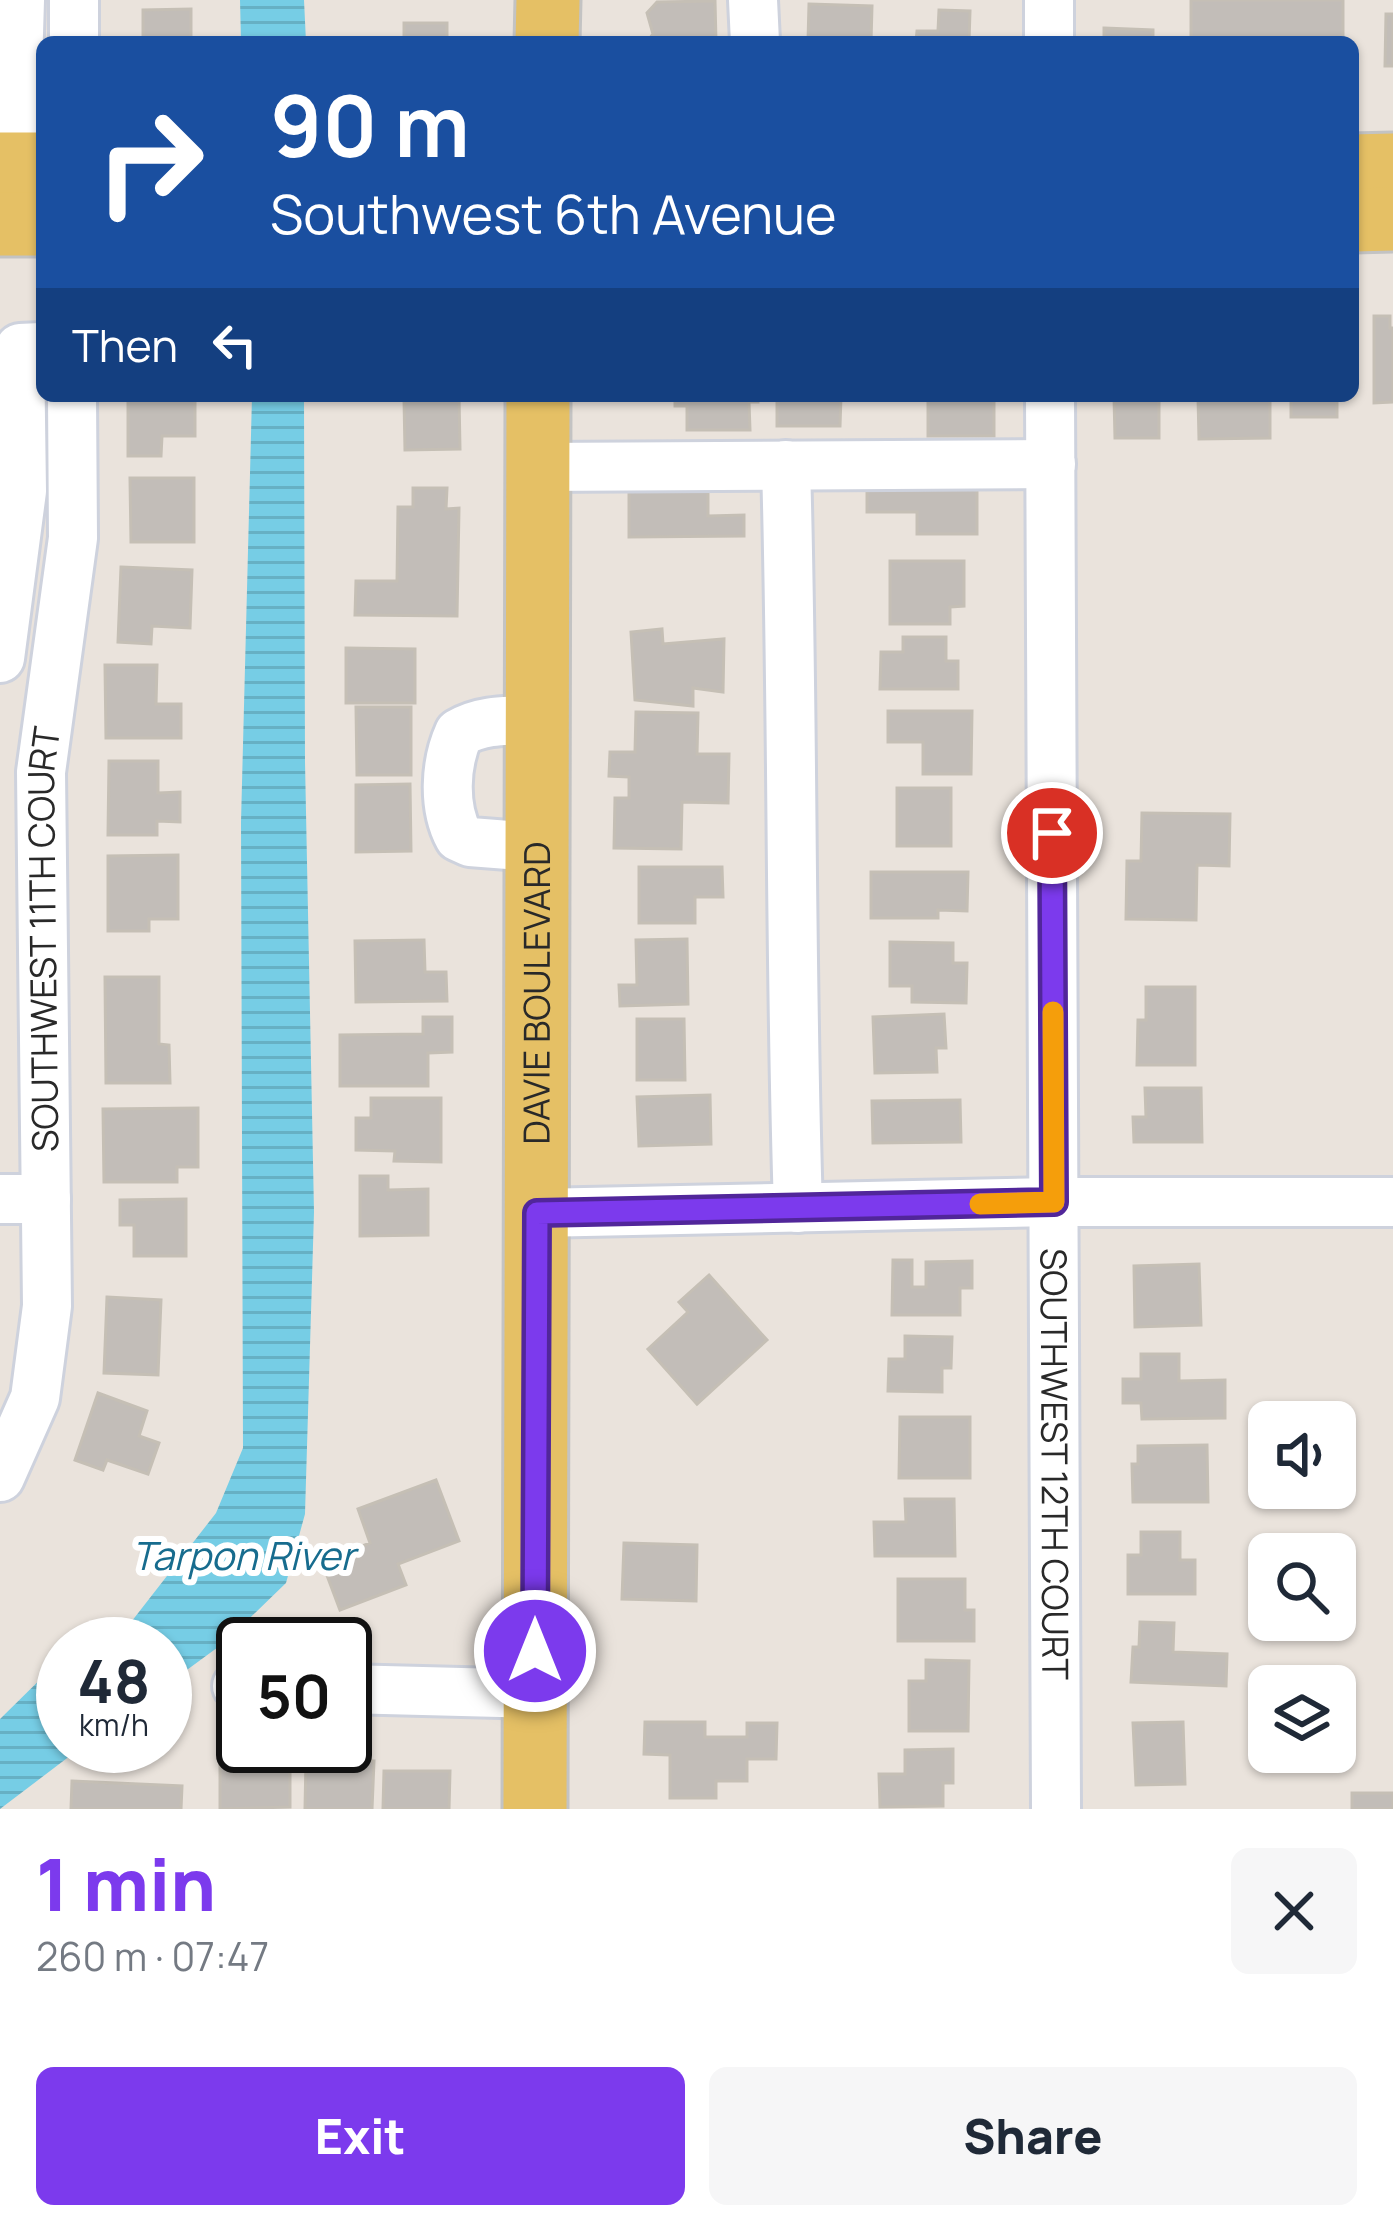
<!DOCTYPE html>
<html lang="en">
<head>
<meta charset="utf-8">
<style>
	:root { --surface:#fff; --page:#f6f6f7; --text:#1f2937; --muted:#747a83; --accent:#7c3aed }
	body { margin:0; font-family:Manrope,sans-serif; background:var(--page); color:var(--text); height:100vh; display:flex; flex-direction:column; font-size:45px; white-space:nowrap }
	* { box-sizing:border-box; margin:0 }
	p { font-size:39px; color:var(--muted) }
	.icon { flex:none; width:66px; height:66px; fill:none; stroke:currentColor; stroke-width:2; stroke-linecap:round; stroke-linejoin:round }
	.map { position:relative; height:1809px; overflow:hidden }
	.side { display:flex; flex-direction:column; background:var(--surface); flex:1 }
	.side>* { flex:none }
	.guide { position:absolute; left:36px; top:36px; width:1323px; height:366px; border-radius:18px; box-shadow:0 3px 9px #0004; background:#1a4fa0; color:#fff; overflow:hidden }
	.tools { position:absolute; left:1248px; top:1401px; display:grid; gap:24px }
	.tools a { display:grid; place-items:center; width:108px; height:108px; border-radius:18px; background:var(--surface); box-shadow:0 3px 9px #0004; font-size:60px }
	.speed { position:absolute; left:36px; top:1617px; display:flex; gap:24px; font-size:60px; font-weight:700; text-align:center }
	.speed>* { display:grid; place-content:center; width:156px; height:156px; border-radius:50%; background:var(--surface); box-shadow:0 3px 9px #0004; line-height:1 }
	.speed small { font-size:30px; font-weight:400 }
	.speed .limit { border:6px solid #111; border-radius:18px; background:#fff; color:#111 }
	.pin { position:absolute; display:grid; place-items:center; width:102px; height:102px; color:#fff; margin:-51px; border:6px solid #fff; border-radius:50%; box-shadow:0 3px 12px #0007 }
	.me { position:absolute; width:132px; margin:-66px; rotate:0deg; stroke-linejoin:round; filter:drop-shadow(0 0 9px #0008) }
	.turn { display:flex; align-items:center; gap:42px; height:252px; padding:0 36px; font-size:54px }
	.turn .icon { width:156px; height:156px; stroke-width:2.5 }
	.turn b { display:block; font-size:84px; line-height:102px }
	.then { display:flex; align-items:center; height:114px; padding:0 36px; background:#0003; gap:24px; font-size:45px }
	.round { display:grid; place-items:center; flex:none; width:126px; height:126px; border-radius:18px; background:var(--page) }
	.headline { display:flex; align-items:center; justify-content:space-between; height:204px; padding:0 36px }
	h1 { font-size:72px; font-weight:800; line-height:90px; color:var(--accent) }
	.cta { display:flex; gap:24px; margin-top:auto; padding:24px 36px }
	.cta a { flex:1; height:138px; border-radius:18px; background:var(--accent); color:#fff; font-size:48px; font-weight:800; line-height:138px; text-align:center }
	.cta a+a { background:var(--page); color:var(--text) }
	.map>svg:first-child { display:block }
	.water { fill:url(#water-rules) }
	.building { fill:#c2bdb8; stroke:#c5bfb5; stroke-width:3 }
	.lines { fill:none; stroke-linecap:round; stroke-linejoin:round }
	.minor-casing { stroke:#ced2dd; stroke-width:54 }
	.major-casing { stroke:#c3c3c3; stroke-width:69 }
	.minor { stroke:#fff; stroke-width:48 }
	.major { stroke:#e5c065; stroke-width:63 }
	.route-casing { stroke:#51269a; stroke-width:30 }
	.route { stroke:#7c3aed; stroke-width:21 }
	.slow { stroke:#f59e0b; stroke-width:21 }
	.labels { text-anchor:middle; stroke-width:12; stroke-linejoin:round; paint-order:stroke }
	.street-label { font-size:36px; fill:#292929; stroke:#fff }
	.water-label { font-size:39px; font-style:italic; fill:#176c8e; stroke:#fff }
</style>
</head>
<body>
<div class="map">
<svg width="1393" height="1809" viewBox="0 0 1393 1809">
	<defs>
		<pattern id="water-rules" width="6" height="5" patternUnits="userSpaceOnUse" patternTransform="scale(3)"><rect width="6" height="5" fill="#76cde5"/><path d="M0 2.5h6" fill="none" stroke="#66b0c4"/></pattern>
	</defs>
	<rect width="100%" height="100%" fill="#eae3dc"/>
	<path class="water" d="M 240,0 L 304,0 L 306,42 L 241,42 Z
		M 252,396 L 304,396 L 305,762 L 314,1212 L 305,1514 L 286,1583 L 225,1642 L 165,1686 L 165,1644 L 114,1644 L 216,1513 L 243,1448 L 241,822 Z
		M 63,1657 L 63,1746 L 83,1746 L 0,1809 L 0,1719 Z"/>
	<path class="building" d="M 1191,0 L 1343,0 L 1343,42 L 1191,42 Z
		M 715,1 L 716,42 L 647,42 L 653,34 L 647,13 L 657,2 Z
		M 809,4 L 872,6 L 871,42 L 808,42 Z
		M 191,9 L 191,42 L 143,42 L 143,10 Z
		M 939,10 L 970,11 L 969,42 L 916,42 L 917,31 L 938,31 Z
		M 1386,14 L 1393,14 L 1393,66 L 1385,66 Z
		M 404,23 L 447,23 L 447,42 L 404,42 Z
		M 1104,28 L 1153,30 L 1153,42 L 1104,42 Z
		M 1374,316 L 1390,316 L 1390,328 L 1393,328 L 1393,402 L 1374,403 Z
		M 128,396 L 195,396 L 195,436 L 162,436 L 161,456 L 128,456 Z
		M 376,396 L 459,396 L 460,449 L 405,450 L 404,399 L 376,399 Z
		M 675,396 L 758,396 L 758,402 L 749,402 L 750,430 L 687,430 L 687,406 L 675,406 Z
		M 777,396 L 841,396 L 840,426 L 777,426 Z
		M 928,396 L 994,396 L 994,436 L 928,436 Z
		M 1114,396 L 1159,396 L 1159,438 L 1115,438 Z
		M 1198,396 L 1270,396 L 1270,438 L 1199,439 Z
		M 1291,396 L 1337,396 L 1337,417 L 1291,417 Z
		M 130,478 L 194,478 L 194,542 L 131,542 Z
		M 867,485 L 977,485 L 977,534 L 917,534 L 917,512 L 867,512 Z
		M 413,488 L 447,488 L 446,509 L 459,508 L 457,616 L 355,615 L 356,581 L 397,581 L 398,507 L 413,507 Z
		M 629,489 L 708,489 L 708,516 L 744,515 L 744,536 L 629,537 Z
		M 890,561 L 964,561 L 964,606 L 950,607 L 950,624 L 890,624 Z
		M 121,567 L 192,570 L 190,628 L 152,626 L 151,644 L 118,642 Z
		M 662,629 L 663,644 L 724,639 L 723,692 L 693,688 L 693,706 L 635,700 L 631,632 Z
		M 903,637 L 946,637 L 946,661 L 958,661 L 958,689 L 880,689 L 881,652 L 903,652 Z
		M 346,648 L 415,649 L 415,703 L 346,703 Z
		M 105,665 L 157,665 L 156,704 L 181,704 L 181,738 L 106,738 Z
		M 356,707 L 411,707 L 411,775 L 357,775 Z
		M 888,711 L 972,711 L 971,774 L 923,774 L 923,742 L 888,742 Z
		M 636,712 L 698,713 L 697,754 L 729,754 L 728,803 L 682,802 L 681,849 L 614,848 L 615,798 L 629,798 L 629,777 L 609,776 L 610,752 L 635,752 Z
		M 109,761 L 158,761 L 158,793 L 180,792 L 180,822 L 157,821 L 157,835 L 108,835 Z
		M 410,784 L 411,851 L 356,852 L 356,785 Z
		M 897,788 L 951,788 L 951,846 L 897,846 Z
		M 1142,813 L 1230,814 L 1229,866 L 1197,865 L 1196,920 L 1126,919 L 1127,861 L 1141,861 Z
		M 178,855 L 178,919 L 149,919 L 149,931 L 108,931 L 108,856 Z
		M 639,867 L 722,867 L 723,897 L 695,897 L 695,923 L 639,923 Z
		M 871,872 L 968,872 L 967,911 L 938,910 L 938,918 L 871,918 Z
		M 687,939 L 688,1004 L 620,1006 L 619,985 L 637,985 L 636,940 Z
		M 424,940 L 425,972 L 446,972 L 447,1001 L 356,1002 L 355,941 Z
		M 890,942 L 953,943 L 953,963 L 967,963 L 966,1003 L 912,1002 L 912,986 L 890,986 Z
		M 105,977 L 159,977 L 159,1044 L 169,1045 L 170,1083 L 106,1083 Z
		M 1146,987 L 1195,987 L 1195,1065 L 1137,1065 L 1138,1020 L 1146,1020 Z
		M 944,1014 L 946,1048 L 936,1048 L 937,1072 L 875,1073 L 873,1017 Z
		M 423,1017 L 452,1017 L 452,1052 L 428,1053 L 428,1086 L 340,1086 L 340,1035 L 423,1034 Z
		M 637,1019 L 684,1019 L 685,1080 L 637,1080 Z
		M 1145,1088 L 1201,1088 L 1202,1142 L 1134,1142 L 1133,1117 L 1146,1117 Z
		M 710,1095 L 711,1144 L 639,1146 L 637,1097 Z
		M 371,1098 L 441,1098 L 441,1162 L 394,1161 L 395,1151 L 356,1150 L 356,1118 L 371,1118 Z
		M 960,1100 L 961,1142 L 873,1143 L 872,1101 Z
		M 198,1108 L 198,1167 L 177,1167 L 177,1182 L 104,1182 L 103,1109 Z
		M 360,1176 L 388,1176 L 388,1190 L 428,1189 L 428,1235 L 360,1236 Z
		M 186,1199 L 186,1256 L 134,1256 L 134,1225 L 120,1225 L 120,1200 Z
		M 893,1260 L 912,1260 L 912,1287 L 926,1287 L 926,1262 L 972,1261 L 972,1288 L 960,1288 L 960,1315 L 892,1315 Z
		M 1199,1264 L 1201,1325 L 1135,1327 L 1134,1266 Z
		M 709,1275 L 767,1340 L 697,1404 L 648,1349 L 688,1312 L 679,1302 Z
		M 107,1297 L 161,1300 L 158,1375 L 104,1373 Z
		M 905,1336 L 952,1337 L 951,1368 L 942,1368 L 942,1392 L 888,1391 L 889,1359 L 905,1359 Z
		M 1141,1354 L 1179,1354 L 1179,1381 L 1225,1380 L 1225,1418 L 1142,1419 L 1141,1403 L 1123,1403 L 1123,1379 L 1141,1379 Z
		M 98,1393 L 147,1411 L 139,1436 L 159,1443 L 148,1474 L 107,1460 L 103,1470 L 75,1460 Z
		M 900,1417 L 970,1417 L 970,1478 L 899,1478 Z
		M 1207,1445 L 1208,1502 L 1133,1502 L 1132,1464 L 1138,1464 L 1138,1446 Z
		M 436,1480 L 459,1541 L 398,1564 L 406,1585 L 340,1610 L 322,1562 L 370,1543 L 358,1509 Z
		M 905,1499 L 954,1499 L 955,1556 L 875,1556 L 874,1522 L 906,1522 Z
		M 1141,1532 L 1180,1532 L 1180,1560 L 1195,1560 L 1195,1594 L 1128,1594 L 1128,1555 L 1141,1555 Z
		M 624,1543 L 697,1545 L 696,1601 L 622,1599 Z
		M 898,1579 L 965,1579 L 965,1610 L 974,1610 L 974,1641 L 898,1641 Z
		M 1140,1622 L 1174,1623 L 1173,1652 L 1227,1654 L 1226,1686 L 1131,1682 L 1133,1647 L 1139,1647 Z
		M 926,1660 L 969,1661 L 968,1731 L 909,1731 L 909,1681 L 926,1681 Z
		M 645,1722 L 705,1722 L 705,1737 L 747,1737 L 747,1723 L 777,1723 L 776,1759 L 747,1759 L 747,1781 L 716,1781 L 716,1798 L 670,1798 L 670,1755 L 644,1754 Z
		M 1183,1722 L 1185,1784 L 1136,1785 L 1133,1723 Z
		M 953,1749 L 953,1783 L 943,1783 L 943,1806 L 880,1807 L 879,1774 L 905,1774 L 905,1750 Z
		M 306,1760 L 374,1761 L 372,1809 L 305,1809 Z
		M 220,1761 L 290,1761 L 290,1807 L 220,1809 Z
		M 384,1771 L 450,1771 L 449,1809 L 383,1809 Z
		M 72,1781 L 182,1786 L 181,1809 L 71,1809 Z
		M 1352,1793 L 1393,1793 L 1393,1809 L 1352,1809 Z"/>
	<g class="lines">
		<g class="minor-casing">
			<g id="minor">
				<path d="M 20,0 L 15,164 L 31,196"/>
				<path d="M 753,0 L 755,42"/>
				<path d="M 1049,0 L 1049,42"/>
				<path d="M 74,42 L 74,0"/>
				<path id="s1" d="M 1050,396 L 1056,1809"/>
				<path d="M 786,465 C 793,712 790,960 798,1208"/>
				<path d="M 536,467 L 1051,464"/>
				<path d="M 0,658 L 22,491 L 20,348 L 42,347"/>
				<path d="M 535,720 C 508,721 483,719 459,733 C 445,764 443,807 459,837 L 470,842 L 535,847"/>
				<path d="M 0,1199 L 46,1199"/>
				<path d="M 537,1213 L 1054,1202 L 1393,1202"/>
				<path id="s2" d="M 0,1477 L 35,1398 L 47,1306 L 41,772 L 73,538 L 72,396"/>
				<path d="M 237,1686 L 243,1686"/>
				<path d="M 345,1689 L 535,1694"/>
			</g>
		</g>
		<g class="major-casing">
			<g id="major">
				<path d="M 547,42 L 548,0"/>
				<path d="M 0,164 L 42,164"/>
				<path d="M 1353,166 L 1393,165"/>
				<path d="M 1353,220 L 1393,219"/>
				<path d="M 0,224 L 42,224"/>
				<path id="s3" d="M 535,1809 L 538,396"/>
			</g>
		</g>
		<use href="#minor" class="minor"/>
		<use href="#major" class="major"/>
	</g>
	<g class="lines">
		<g class="route-casing">
			<path id="route" d="M 535,1651 L 537,1213 L 1054,1202 L 1052,833"/>
		</g>
		<use href="#route" class="route"/>
		<path class="slow" d="M 980,1204 L 1054,1202 L 1053,1012"/>
	</g>
	<g class="labels">
		<g class="street-label">
			<text dy="13" stroke="none"><textPath href="#s2" startOffset="546">SOUTHWEST 11TH COURT</textPath></text>
			<text dy="13" stroke="none"><textPath href="#s3" startOffset="816">DAVIE BOULEVARD</textPath></text>
			<text dy="13" stroke="none"><textPath href="#s1" startOffset="1068">SOUTHWEST 12TH COURT</textPath></text>
		</g>
		<g class="water-label">
			<text x="243" y="1570">Tarpon River</text>
		</g>
	</g>
</svg>
<div class="tools">
<a><svg class="icon" aria-label="sound" viewBox="0 0 24 24"><path d="M4 9h4l5-4v14l-5-4H4zM17 9q2 3 0 6"/></svg></a>
<a><svg class="icon" aria-label="search" viewBox="0 0 24 24"><circle cx="10" cy="10" r="6"/><path d="M15 15l6 6"/></svg></a>
<a><svg class="icon" aria-label="layers" viewBox="0 0 24 24"><path d="M12 4l9 5-9 5-9-5zM3 14l9 5 9-5"/></svg></a>
</div>
<div class="speed"><div>48<small>km/h</small></div><div class="limit">50</div></div>
<div class="pin" style="left:1052px;top:833px;background:#d93025"><svg class="icon" aria-label="arrive" viewBox="0 0 24 24"><path d="M6 21V4h12l-3 4 3 4H6"/></svg></div>
<svg class="me" style="left:535px;top:1651px" viewBox="-20 -20 40 40"><circle r="17" fill="#7c3aed" stroke="#fff" stroke-width="3"/><path d="M0-11L8 9 0 5-8 9z" fill="#fff"/></svg>
<div class="guide">
<div class="turn"><svg class="icon" aria-label="right" viewBox="0 0 24 24"><path d="M7 20v-9h11M14 6l5 5-5 5"/></svg><div><b>90 m</b>Southwest 6th Avenue</div></div>
<div class="then">Then<svg class="icon" aria-label="left" viewBox="0 0 24 24"><path d="M17 20v-9H6M10 6l-5 5 5 5"/></svg></div>
</div>
</div>
<section class="side">
<div class="headline"><div><h1>1 min</h1><p>260 m · 07:47</p></div><a class="round"><svg class="icon" aria-label="close" viewBox="0 0 24 24"><path d="M6 6l12 12M18 6L6 18"/></svg></a></div>
<div class="cta"><a>Exit</a><a>Share</a></div>
</section>
</body>
</html>
